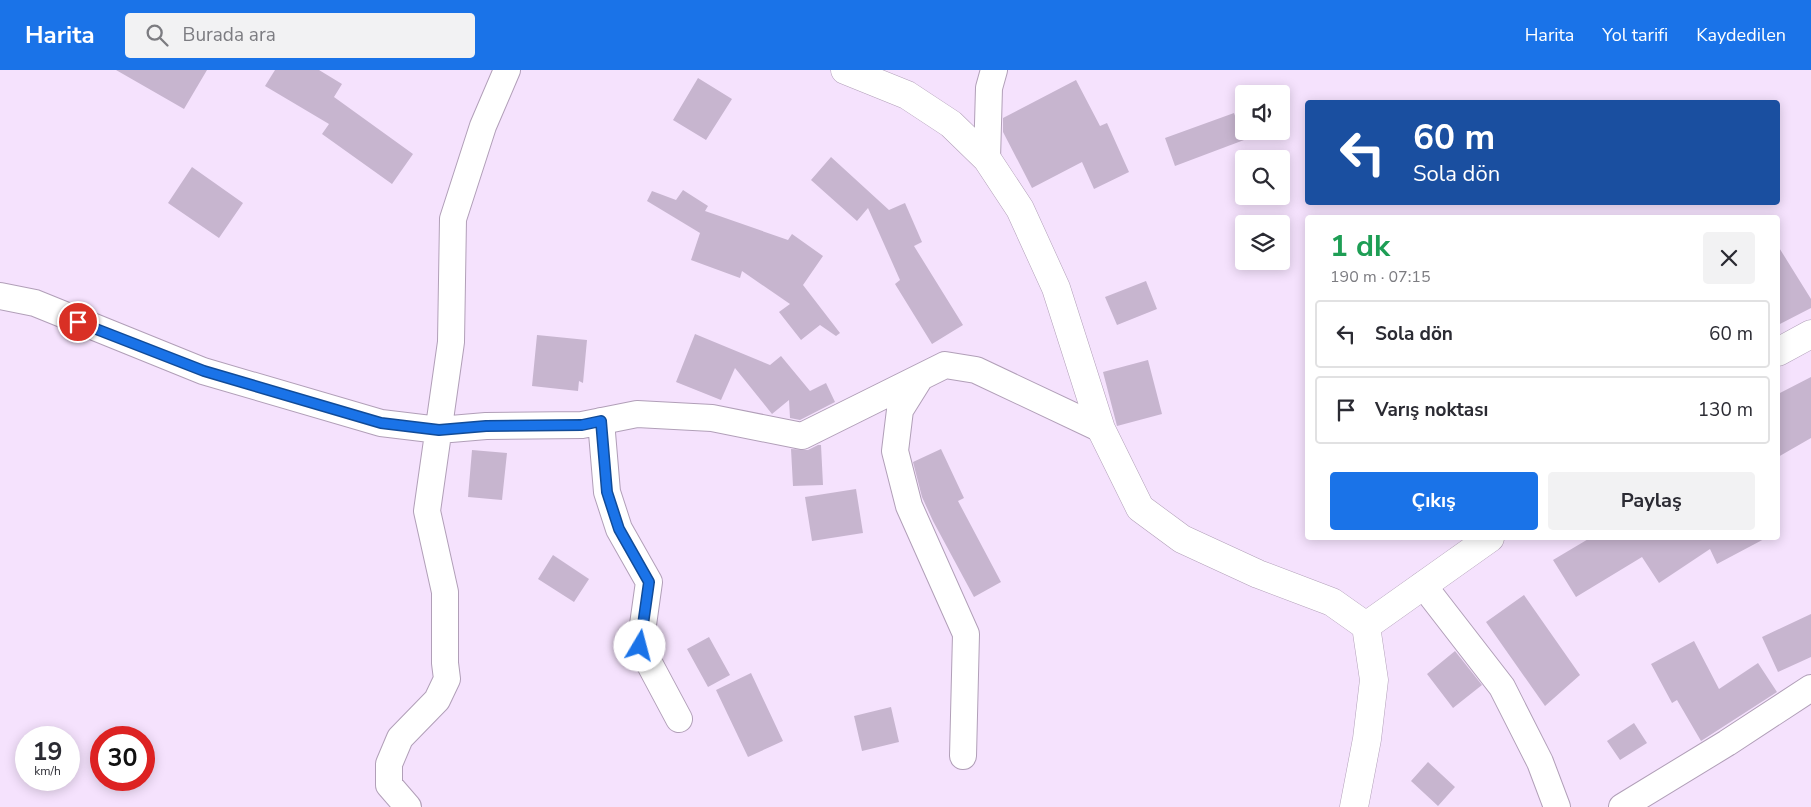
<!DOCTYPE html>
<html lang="tr">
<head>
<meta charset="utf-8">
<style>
	:root { --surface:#fff; --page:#f2f2f3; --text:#2b2b33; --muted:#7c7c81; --line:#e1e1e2; --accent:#1a73e8 }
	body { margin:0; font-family:"Nunito Sans",sans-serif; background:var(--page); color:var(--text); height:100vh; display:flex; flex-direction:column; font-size:19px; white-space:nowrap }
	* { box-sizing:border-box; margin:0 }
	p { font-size:16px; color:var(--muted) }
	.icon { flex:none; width:28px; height:28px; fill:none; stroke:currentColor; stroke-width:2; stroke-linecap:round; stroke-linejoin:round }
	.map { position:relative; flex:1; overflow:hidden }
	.side { position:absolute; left:1305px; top:145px; width:475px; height:325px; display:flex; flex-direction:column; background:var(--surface); border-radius:5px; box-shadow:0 2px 12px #0003 }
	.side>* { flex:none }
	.guide { position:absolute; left:1305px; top:30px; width:475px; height:105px; border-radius:5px; box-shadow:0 2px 12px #0003; background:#1a4fa0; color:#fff; overflow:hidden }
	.fabs { position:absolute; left:1235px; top:15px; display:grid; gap:10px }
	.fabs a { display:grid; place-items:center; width:55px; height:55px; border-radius:5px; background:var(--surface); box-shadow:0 2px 12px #0003; font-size:25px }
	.speed { position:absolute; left:15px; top:656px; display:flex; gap:10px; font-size:25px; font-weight:700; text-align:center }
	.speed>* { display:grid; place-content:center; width:65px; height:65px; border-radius:50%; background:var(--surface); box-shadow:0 2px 12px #0003; line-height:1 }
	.speed small { font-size:12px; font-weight:400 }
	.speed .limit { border:8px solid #d22; background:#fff; color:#111 }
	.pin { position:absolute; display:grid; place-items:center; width:42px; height:42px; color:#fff; margin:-21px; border:2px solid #fff; border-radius:50%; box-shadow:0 1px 5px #0007 }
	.me { position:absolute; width:55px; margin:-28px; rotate:8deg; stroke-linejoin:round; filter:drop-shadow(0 0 4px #0008) }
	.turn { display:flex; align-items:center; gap:18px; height:105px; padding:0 25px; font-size:22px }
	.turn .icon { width:65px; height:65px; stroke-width:2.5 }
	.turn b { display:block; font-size:35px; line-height:42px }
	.round { display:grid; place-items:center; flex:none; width:52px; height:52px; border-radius:5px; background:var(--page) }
	.summary { display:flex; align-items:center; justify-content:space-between; height:85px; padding:0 25px }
	h1 { font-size:30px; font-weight:700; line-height:38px; color:#1e9e55 }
	.primary-button { display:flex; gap:10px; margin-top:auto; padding:10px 25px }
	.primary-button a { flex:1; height:58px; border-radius:5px; background:var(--accent); color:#fff; font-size:20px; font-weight:700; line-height:58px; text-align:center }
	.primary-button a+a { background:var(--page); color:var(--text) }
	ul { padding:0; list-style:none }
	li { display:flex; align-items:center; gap:15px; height:68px; margin:0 10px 8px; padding:0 15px; border:2px solid var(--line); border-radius:5px }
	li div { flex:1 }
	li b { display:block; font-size:19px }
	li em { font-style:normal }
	header { display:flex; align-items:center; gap:30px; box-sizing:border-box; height:70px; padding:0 25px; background:var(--accent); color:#fff }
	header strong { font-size:24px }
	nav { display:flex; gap:28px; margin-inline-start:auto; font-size:18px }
	.search { width:350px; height:45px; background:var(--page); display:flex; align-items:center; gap:12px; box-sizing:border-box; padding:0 18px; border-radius:5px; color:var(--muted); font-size:19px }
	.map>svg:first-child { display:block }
	.building { fill:#c7b5cf }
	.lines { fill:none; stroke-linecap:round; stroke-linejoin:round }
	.minor-casing { stroke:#b19fb8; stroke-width:28 }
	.tertiary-casing { stroke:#b19fb8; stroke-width:29 }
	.minor { stroke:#fff; stroke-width:26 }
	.tertiary { stroke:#fff; stroke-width:28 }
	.route-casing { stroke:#114b97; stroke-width:12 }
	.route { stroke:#1a73e8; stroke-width:9 }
</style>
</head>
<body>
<header>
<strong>Harita</strong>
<div class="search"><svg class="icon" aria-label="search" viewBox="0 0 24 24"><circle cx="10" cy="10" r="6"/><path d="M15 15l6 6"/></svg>Burada ara</div>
<nav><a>Harita</a><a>Yol tarifi</a><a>Kaydedilen</a></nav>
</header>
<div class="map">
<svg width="1811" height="737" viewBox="0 0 1811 737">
	<rect width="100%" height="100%" fill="#f5e2fd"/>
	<path class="building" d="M 116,0 L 207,0 L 184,39 Z
		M 275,0 L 319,0 L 342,14 L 334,27 L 413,84 L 392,114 L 322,64 L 329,54 L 265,16 Z
		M 698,8 L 732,29 L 706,70 L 673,50 Z
		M 1076,10 L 1100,56 L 1107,53 L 1129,102 L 1094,119 L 1082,92 L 1032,118 L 1003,62 L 1003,48 Z
		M 1234,43 L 1244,70 L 1175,96 L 1165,68 Z
		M 831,87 L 889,140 L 905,133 L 922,172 L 914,176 L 963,255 L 932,274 L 895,214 L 900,210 L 868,138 L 857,151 L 811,110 Z
		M 192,97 L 243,133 L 219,168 L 168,133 Z
		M 683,120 L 708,136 L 705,141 L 788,170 L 792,164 L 823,186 L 803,215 L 840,263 L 836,266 L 820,255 L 801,270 L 779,242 L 790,234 L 742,201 L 740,208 L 691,190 L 700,163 L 647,131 L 652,121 L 676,130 Z
		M 1778,176 L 1811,229 L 1811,238 L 1778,255 Z
		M 1146,211 L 1157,239 L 1117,255 L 1105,227 Z
		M 695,264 L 770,295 L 781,286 L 810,321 L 826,313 L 835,332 L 800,350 L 790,348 L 789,330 L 772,344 L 735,298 L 721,330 L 676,312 Z
		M 537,265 L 587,270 L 583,313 L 579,311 L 578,321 L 532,316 Z
		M 1148,290 L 1162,344 L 1117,356 L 1103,302 Z
		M 1811,307 L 1811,368 L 1778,387 L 1778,324 Z
		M 818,375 L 821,375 L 823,415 L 793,416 L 791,379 L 808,380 Z
		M 941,379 L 964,428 L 958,431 L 1001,512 L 974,527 L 933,451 L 922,427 L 913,392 Z
		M 472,380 L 507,383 L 502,430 L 468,427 Z
		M 856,419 L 863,463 L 812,471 L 805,427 Z
		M 1590,468 L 1766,468 L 1717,494 L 1710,479 L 1659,513 L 1642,487 L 1576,527 L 1553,490 Z
		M 553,485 L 589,509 L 574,532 L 538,509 Z
		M 1524,525 L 1580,605 L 1545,636 L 1486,552 Z
		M 1811,544 L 1811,587 L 1778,602 L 1762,567 Z
		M 709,567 L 730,605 L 708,617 L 687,579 Z
		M 1694,571 L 1719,619 L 1758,593 L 1777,622 L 1701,671 L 1677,630 L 1672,633 L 1651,594 Z
		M 1455,581 L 1482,615 L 1453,638 L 1427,604 Z
		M 751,603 L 783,671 L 748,687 L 716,620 Z
		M 891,637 L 899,672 L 862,681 L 854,646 Z
		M 1634,653 L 1647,673 L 1620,690 L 1607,671 Z
		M 1428,692 L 1455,717 L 1438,736 L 1411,711 Z"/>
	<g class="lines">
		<g class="minor-casing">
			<path id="minor" d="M 987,89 L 989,18 L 994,0
				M 0,226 L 35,233 L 203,301 L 381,353 L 439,360 L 486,356 L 582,355 L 637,344 L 712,348 L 802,366 L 945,295 L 976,300 L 1101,359
				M 920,308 L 900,340 L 895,381 L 909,436 L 966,564 L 963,686
				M 601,351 L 607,422 L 619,459 L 649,512 L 640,576 L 679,649
				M 1423,515 L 1502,617 L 1540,692 L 1557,737
				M 408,737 L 389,715 L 389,694 L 400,668 L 437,630 L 447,609 L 445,593 L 445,522 L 427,441 L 451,272 L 453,149 L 483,56 L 507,0
				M 1622,737 L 1727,673 L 1811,618"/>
		</g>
		<g class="tertiary-casing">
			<path id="tertiary" d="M 845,0 L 907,25 L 951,54 L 987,89 L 1020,139 L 1056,218 L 1101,359 L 1140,438 L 1182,469 L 1258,504 L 1332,532 L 1366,556 L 1374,610 L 1367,669 L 1354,737
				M 1778,282 L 1811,264
				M 1366,556 L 1490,468"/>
		</g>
		<use href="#minor" class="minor"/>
		<use href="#tertiary" class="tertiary"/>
	</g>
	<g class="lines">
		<g class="route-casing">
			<path id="route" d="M 78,252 L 204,301 L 381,353 L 439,360 L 486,356 L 582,355 L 601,351 L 607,422 L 619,459 L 649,512 L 640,576"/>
		</g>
		<use href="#route" class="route"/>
	</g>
</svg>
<div class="fabs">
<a><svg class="icon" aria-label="sound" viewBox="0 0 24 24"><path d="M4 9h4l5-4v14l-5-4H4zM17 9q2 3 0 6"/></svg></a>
<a><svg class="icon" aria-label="search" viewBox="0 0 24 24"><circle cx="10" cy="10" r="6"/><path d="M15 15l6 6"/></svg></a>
<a><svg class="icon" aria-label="layers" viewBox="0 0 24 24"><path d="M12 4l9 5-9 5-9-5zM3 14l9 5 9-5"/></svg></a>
</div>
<div class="speed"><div>19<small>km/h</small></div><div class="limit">30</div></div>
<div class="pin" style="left:78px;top:252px;background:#d93025"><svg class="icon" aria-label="arrive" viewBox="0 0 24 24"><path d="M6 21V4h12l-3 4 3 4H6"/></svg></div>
<svg class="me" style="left:640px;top:576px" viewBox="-20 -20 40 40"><circle r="19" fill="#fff"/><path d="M0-13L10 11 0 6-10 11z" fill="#1a73e8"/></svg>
<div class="guide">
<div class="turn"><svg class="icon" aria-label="left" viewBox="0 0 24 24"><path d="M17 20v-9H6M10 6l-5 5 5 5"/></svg><div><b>60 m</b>Sola dön</div></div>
</div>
<section class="side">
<div class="summary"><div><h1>1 dk</h1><p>190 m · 07:15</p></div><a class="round"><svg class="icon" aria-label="close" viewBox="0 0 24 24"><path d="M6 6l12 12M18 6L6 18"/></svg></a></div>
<ul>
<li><svg class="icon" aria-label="left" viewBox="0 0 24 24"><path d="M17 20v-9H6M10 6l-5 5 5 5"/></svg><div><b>Sola dön</b></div><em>60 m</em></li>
<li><svg class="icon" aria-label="arrive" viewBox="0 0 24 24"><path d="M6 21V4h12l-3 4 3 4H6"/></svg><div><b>Varış noktası</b></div><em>130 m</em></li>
</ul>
<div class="primary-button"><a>Çıkış</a><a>Paylaş</a></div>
</section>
</div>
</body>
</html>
